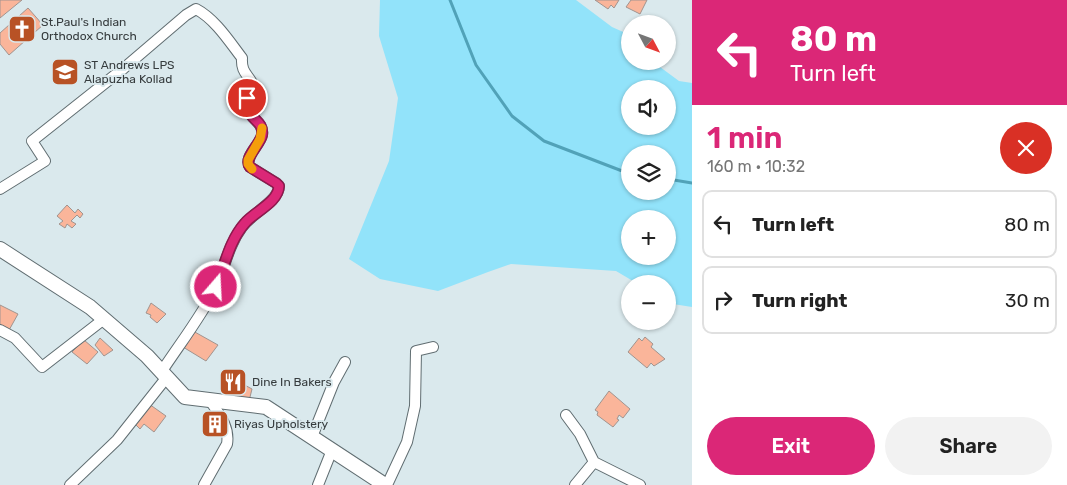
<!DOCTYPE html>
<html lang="en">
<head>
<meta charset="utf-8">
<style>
	:root { --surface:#fff; --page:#f2f2f2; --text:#222; --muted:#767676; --line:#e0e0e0; --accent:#db2777 }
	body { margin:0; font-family:Rubik,sans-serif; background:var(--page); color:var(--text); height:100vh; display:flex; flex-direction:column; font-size:19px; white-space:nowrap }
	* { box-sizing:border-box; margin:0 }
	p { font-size:16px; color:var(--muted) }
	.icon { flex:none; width:28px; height:28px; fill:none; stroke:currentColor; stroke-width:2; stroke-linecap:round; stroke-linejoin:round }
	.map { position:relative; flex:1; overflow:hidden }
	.drawer { display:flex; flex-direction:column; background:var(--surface); width:375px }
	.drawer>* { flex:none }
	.guide { background:#db2777; color:#fff; overflow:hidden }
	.needle { width:32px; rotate:131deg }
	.tools { position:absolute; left:621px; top:15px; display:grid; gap:10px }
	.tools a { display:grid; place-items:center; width:55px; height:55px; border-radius:50%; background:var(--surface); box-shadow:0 1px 4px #0004; font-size:25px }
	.pin { position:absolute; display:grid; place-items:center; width:42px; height:42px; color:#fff; margin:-21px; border:2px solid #fff; border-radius:50%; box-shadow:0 1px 5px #0007 }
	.me { position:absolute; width:55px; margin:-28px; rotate:19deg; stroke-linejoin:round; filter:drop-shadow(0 0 4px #0008) }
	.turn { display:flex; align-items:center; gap:18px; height:105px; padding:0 15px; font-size:22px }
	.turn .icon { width:65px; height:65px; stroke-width:2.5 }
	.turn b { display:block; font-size:35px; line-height:42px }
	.round { display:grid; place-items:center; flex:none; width:52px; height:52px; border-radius:26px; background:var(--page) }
	.overview { display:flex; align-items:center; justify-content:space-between; height:85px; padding:0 15px }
	h1 { font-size:30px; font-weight:600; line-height:38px; color:var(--accent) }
	.cta { display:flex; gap:10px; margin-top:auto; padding:10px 15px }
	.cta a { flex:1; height:58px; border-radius:30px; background:var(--accent); color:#fff; font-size:20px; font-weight:600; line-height:58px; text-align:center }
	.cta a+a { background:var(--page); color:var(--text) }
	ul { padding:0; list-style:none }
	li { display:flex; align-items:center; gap:15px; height:68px; margin:0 10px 8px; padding:0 5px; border:2px solid var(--line); border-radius:10px }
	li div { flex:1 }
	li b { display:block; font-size:19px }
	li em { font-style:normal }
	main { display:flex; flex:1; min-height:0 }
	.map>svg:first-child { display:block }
	.green { fill:#92e3fa; fill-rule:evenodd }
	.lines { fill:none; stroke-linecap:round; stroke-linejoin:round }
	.stream { stroke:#51a2b8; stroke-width:3 }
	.building { fill:#fab59a; stroke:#a1948f }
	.street-casing { stroke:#606d71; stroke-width:12 }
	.secondary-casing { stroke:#606d71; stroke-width:16 }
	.street { stroke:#fff; stroke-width:10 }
	.secondary { stroke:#fff; stroke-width:14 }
	.route-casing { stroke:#8e194d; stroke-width:12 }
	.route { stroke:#db2777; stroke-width:9 }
	.slow { stroke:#f59e0b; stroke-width:9 }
	.labels { text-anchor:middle; stroke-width:4; stroke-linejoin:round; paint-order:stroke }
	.poi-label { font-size:12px; fill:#363c3e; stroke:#dae9ed; text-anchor:start }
</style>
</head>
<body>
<main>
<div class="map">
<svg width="692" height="485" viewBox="0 0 692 485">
	<rect width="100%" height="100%" fill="#dae9ed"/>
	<path class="green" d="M 380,0 L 576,0 L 612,27 L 630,35 L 630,61 L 661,61 L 660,67 L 679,81 L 692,83 L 692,307 L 673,304 L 668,301 L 668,284 L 638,284 L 616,271 L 511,264 L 488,272 L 438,291 L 380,279 L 349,259 L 389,161 L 398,98 L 379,36 ZM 630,89 L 668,89 L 668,126 L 630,126 ZM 630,154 L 668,154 L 668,191 L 630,191 ZM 630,219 L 668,219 L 668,256 L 630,256 Z"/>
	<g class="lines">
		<path class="stream" d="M 450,0 L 476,65 L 512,116 L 544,141 L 630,174
			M 668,179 L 692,183"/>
	</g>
	<path class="building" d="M 0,0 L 22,0 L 0,18 Z
		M 595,0 L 619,0 L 614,8 L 611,5 L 608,9 Z
		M 631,0 L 647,0 L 640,14 L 626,7 Z
		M 28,8 L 43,25 L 9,55 L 0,44 L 0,33 Z
		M 67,205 L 75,213 L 78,209 L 83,214 L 80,218 L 77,215 L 71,221 L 76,224 L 72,228 L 67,224 L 65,228 L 59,224 L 63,221 L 57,216 Z
		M 151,303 L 166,314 L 157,323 L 150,317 L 151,315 L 146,313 Z
		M 0,305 L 18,314 L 8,332 L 0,328 Z
		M 193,331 L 218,345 L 206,361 L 183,347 L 187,344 L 185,342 Z
		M 645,337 L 653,344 L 651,347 L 665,359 L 654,366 L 651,363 L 647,368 L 628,352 L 639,338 L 642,341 Z
		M 100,338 L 113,350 L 104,356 L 95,345 Z
		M 84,340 L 98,352 L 87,364 L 72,352 Z
		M 228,376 L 252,389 L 249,401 L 223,393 Z
		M 609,391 L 630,409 L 623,418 L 619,415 L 617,419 L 619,420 L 613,427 L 597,415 L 598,412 L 595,410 Z
		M 149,404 L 166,416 L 154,432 L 144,424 L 140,429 L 134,423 Z
		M 211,414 L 223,428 L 219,432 L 207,421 Z"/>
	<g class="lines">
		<g class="street-casing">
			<path id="street" d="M 0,189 L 45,161 L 32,141 L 124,68 L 186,15 L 196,9 C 215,19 229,41 242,58 C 241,74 249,74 254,87 L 247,98 C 248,102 248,107 249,111 C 252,120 264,123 262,135 C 260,145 243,158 250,167 L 276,183 L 279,186 C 279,201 251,214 242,227 C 228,246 225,267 216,287 C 203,314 179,345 162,371
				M 0,330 L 15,338 L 42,367 L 104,319
				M 566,415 L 580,434 L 594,462 L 640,485
				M 312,437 L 334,382 L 345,362
				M 70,485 L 117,440 L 167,377
				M 204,485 L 227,444 C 230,426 218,413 209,399
				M 318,485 L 332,450
				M 387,485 L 407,442 L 415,406 L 416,351 L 433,347
				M 575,485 L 594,462"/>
		</g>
		<g class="secondary-casing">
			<path id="secondary" d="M 0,249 L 90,307 L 147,356 L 185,397 L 266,407 L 385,485"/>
		</g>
		<use href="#street" class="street"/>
		<use href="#secondary" class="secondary"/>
	</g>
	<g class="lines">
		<g class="route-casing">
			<path id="route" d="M 216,287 C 225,265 229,241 245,223 C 255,211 278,203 279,186 L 276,183 L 250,167 C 243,158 260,145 262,135 C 264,122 252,120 249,111 C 248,107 248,102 247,98"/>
		</g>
		<use href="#route" class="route"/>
		<path class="slow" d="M 252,169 L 248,164 L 248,160 L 260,139 L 262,128"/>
	</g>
	<defs>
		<g id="church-square" transform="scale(1.4375)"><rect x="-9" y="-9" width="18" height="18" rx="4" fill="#b85225" stroke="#dae9ed"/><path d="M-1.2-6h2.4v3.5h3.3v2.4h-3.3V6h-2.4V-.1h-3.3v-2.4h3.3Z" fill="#fff"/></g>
		<g id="school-square" transform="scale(1.4375)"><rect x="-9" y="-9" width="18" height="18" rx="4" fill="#b85225" stroke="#dae9ed"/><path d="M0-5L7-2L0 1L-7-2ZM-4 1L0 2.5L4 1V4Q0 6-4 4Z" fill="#fff"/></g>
		<g id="restaurant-square" transform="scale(1.4375)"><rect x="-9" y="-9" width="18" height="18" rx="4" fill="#b85225" stroke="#dae9ed"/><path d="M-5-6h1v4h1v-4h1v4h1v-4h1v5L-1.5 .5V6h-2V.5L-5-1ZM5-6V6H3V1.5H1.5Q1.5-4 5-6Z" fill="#fff"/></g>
		<g id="building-square" transform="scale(1.4375)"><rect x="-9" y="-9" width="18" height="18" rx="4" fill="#b85225" stroke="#dae9ed"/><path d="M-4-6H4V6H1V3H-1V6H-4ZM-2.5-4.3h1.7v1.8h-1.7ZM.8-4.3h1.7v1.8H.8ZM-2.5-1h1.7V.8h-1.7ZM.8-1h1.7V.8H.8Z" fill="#fff"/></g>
	</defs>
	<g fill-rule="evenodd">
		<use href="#church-square" x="22" y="29"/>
		<use href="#school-square" x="65" y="72"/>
		<use href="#restaurant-square" x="233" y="382"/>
		<use href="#building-square" x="215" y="424"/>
	</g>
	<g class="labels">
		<g class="poi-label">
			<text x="41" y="26">St.Paul's Indian<tspan x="41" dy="14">Orthodox Church</tspan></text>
			<text x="84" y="69">ST Andrews LPS<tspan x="84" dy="14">Alapuzha Kollad</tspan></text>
			<text x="252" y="386">Dine In Bakers</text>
			<text x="234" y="428">Riyas Upholstery</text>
		</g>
	</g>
</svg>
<div class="tools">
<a><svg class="needle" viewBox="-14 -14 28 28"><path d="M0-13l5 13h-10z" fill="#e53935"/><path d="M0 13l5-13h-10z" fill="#767676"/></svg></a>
<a><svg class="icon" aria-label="sound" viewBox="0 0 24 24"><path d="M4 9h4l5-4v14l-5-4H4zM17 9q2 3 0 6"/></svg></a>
<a><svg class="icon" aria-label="layers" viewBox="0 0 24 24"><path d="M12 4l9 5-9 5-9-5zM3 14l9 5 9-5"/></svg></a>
<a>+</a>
<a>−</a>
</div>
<div class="pin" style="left:247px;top:98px;background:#d93025"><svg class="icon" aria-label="arrive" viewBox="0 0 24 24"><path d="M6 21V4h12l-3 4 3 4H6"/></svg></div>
<svg class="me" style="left:216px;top:287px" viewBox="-20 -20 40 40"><circle r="17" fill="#db2777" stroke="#fff" stroke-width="3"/><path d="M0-11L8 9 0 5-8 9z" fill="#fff"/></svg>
</div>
<section class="drawer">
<div class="guide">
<div class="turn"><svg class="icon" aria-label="left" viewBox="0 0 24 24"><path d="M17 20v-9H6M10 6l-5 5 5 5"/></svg><div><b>80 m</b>Turn left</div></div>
</div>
<div class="overview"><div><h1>1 min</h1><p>160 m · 10:32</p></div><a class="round" style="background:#d93025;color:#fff"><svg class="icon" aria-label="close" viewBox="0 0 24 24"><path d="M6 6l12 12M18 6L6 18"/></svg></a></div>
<ul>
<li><svg class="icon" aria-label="left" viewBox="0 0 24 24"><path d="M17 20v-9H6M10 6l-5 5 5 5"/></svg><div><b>Turn left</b></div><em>80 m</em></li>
<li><svg class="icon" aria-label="right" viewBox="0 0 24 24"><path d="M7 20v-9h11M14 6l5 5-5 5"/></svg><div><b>Turn right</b></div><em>30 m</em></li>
</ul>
<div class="cta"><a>Exit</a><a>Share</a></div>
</section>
</main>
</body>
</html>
